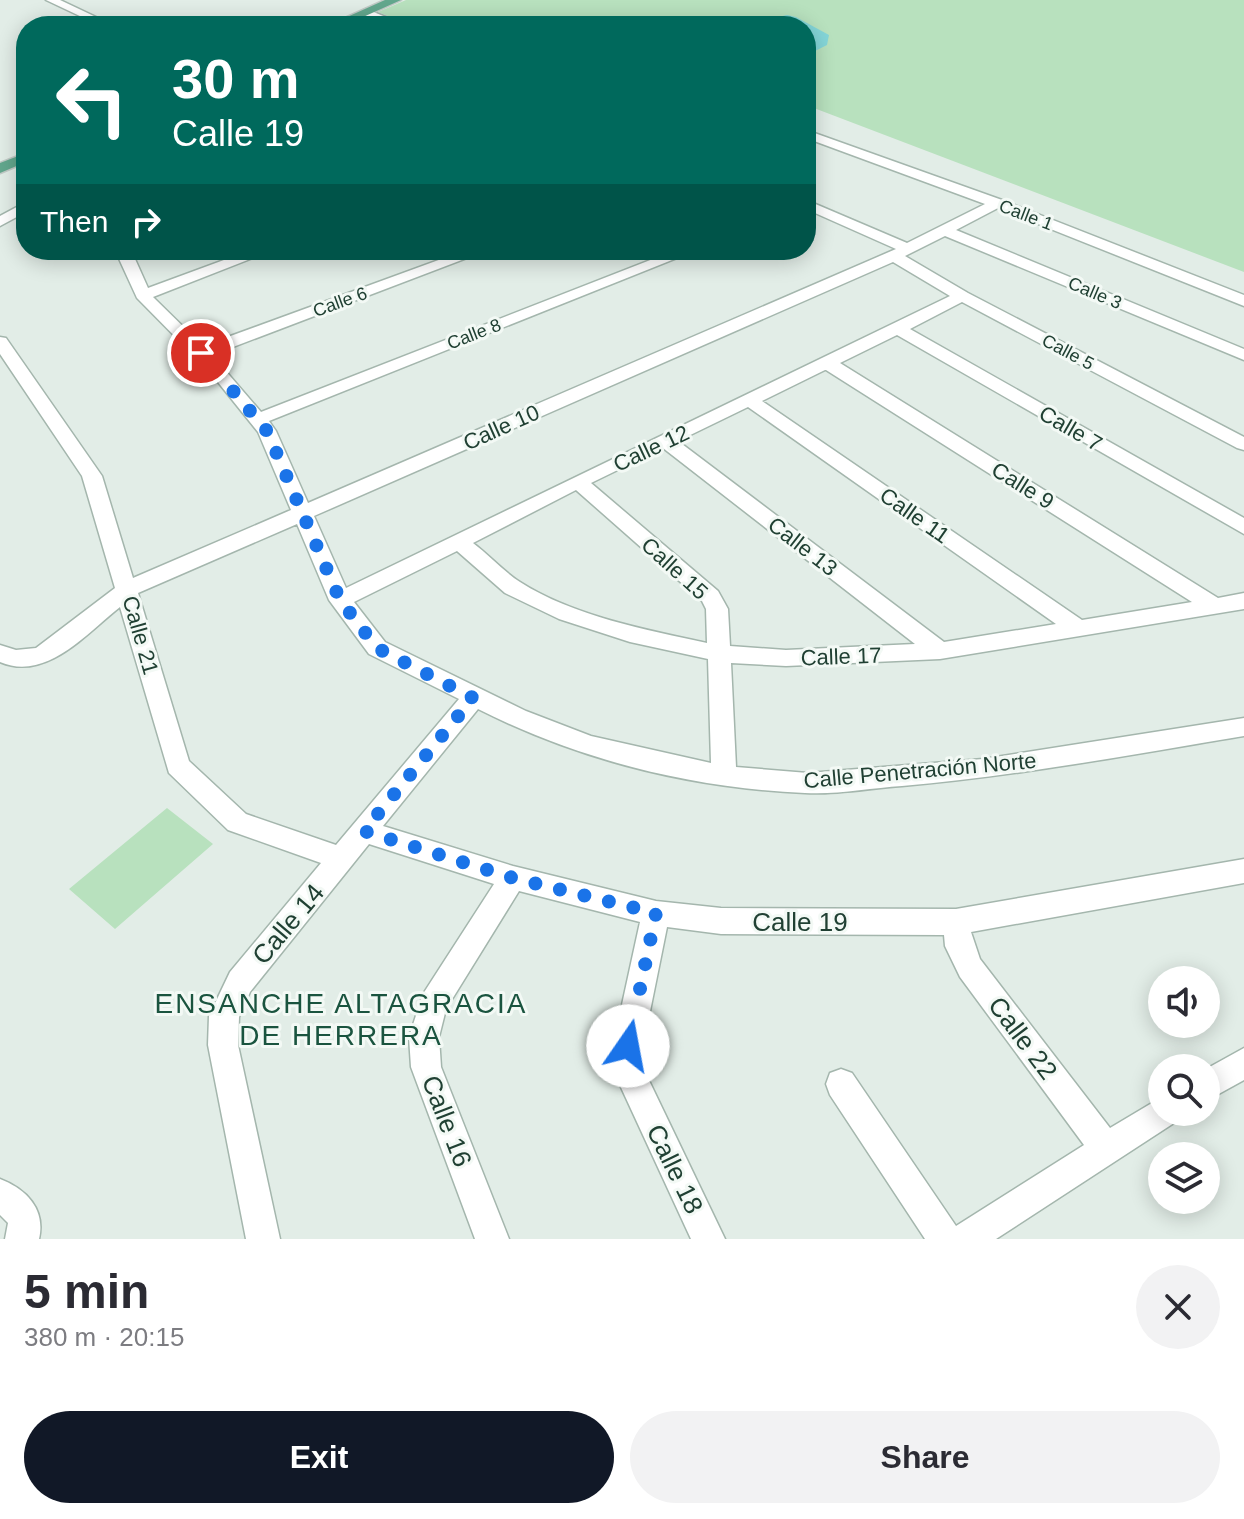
<!DOCTYPE html>
<html lang="en">
<head>
<meta charset="utf-8">
<style>
	:root { --surface:#fff; --page:#f2f2f3; --text:#2b2b33; --muted:#7c7c81; --accent:#111827 }
	body { margin:0; font-family:Helvetica,sans-serif; background:var(--page); color:var(--text); height:100vh; display:flex; flex-direction:column; font-size:30px; white-space:nowrap }
	* { box-sizing:border-box; margin:0 }
	p { font-size:26px; color:var(--muted) }
	.icon { flex:none; width:44px; height:44px; fill:none; stroke:currentColor; stroke-width:2; stroke-linecap:round; stroke-linejoin:round }
	.map { position:relative; height:1239px; overflow:hidden }
	.sheet { display:flex; flex-direction:column; background:var(--surface); flex:1 }
	.sheet>* { flex:none }
	.top-card { position:absolute; left:16px; top:16px; width:800px; height:244px; border-radius:32px; box-shadow:0 4px 20px #0003; background:#00695c; color:#fff; overflow:hidden }
	.buttons { position:absolute; left:1148px; top:966px; display:grid; gap:16px }
	.buttons a { display:grid; place-items:center; width:72px; height:72px; border-radius:50%; background:var(--surface); box-shadow:0 4px 20px #0003; font-size:40px }
	.pin { position:absolute; display:grid; place-items:center; width:68px; height:68px; color:#fff; margin:-34px; border:4px solid #fff; border-radius:50%; box-shadow:0 2px 8px #0007 }
	.me { position:absolute; width:88px; margin:-44px; rotate:12deg; stroke-linejoin:round; filter:drop-shadow(0 0 6px #0008) }
	.turn { display:flex; align-items:center; gap:28px; height:168px; padding:0 24px; font-size:36px }
	.turn .icon { width:104px; height:104px; stroke-width:2.5 }
	.turn b { display:block; font-size:56px; line-height:68px }
	.then { display:flex; align-items:center; height:76px; padding:0 24px; background:#0003; gap:16px; font-size:30px }
	.round { display:grid; place-items:center; flex:none; width:84px; height:84px; border-radius:42px; background:var(--page) }
	.summary { display:flex; align-items:center; justify-content:space-between; height:136px; padding:0 24px }
	h1 { font-size:48px; font-weight:600; line-height:60px }
	.action { display:flex; gap:16px; margin-top:auto; padding:16px 24px }
	.action a { flex:1; height:92px; border-radius:48px; background:var(--accent); color:#fff; font-size:32px; font-weight:600; line-height:92px; text-align:center }
	.action a+a { background:var(--page); color:var(--text) }
	.map>svg:first-child { display:block }
	.green { fill:#b8e1be }
	.water { fill:#84d5d8 }
	.lines { fill:none; stroke-linecap:round; stroke-linejoin:round }
	.minor-casing { stroke:#a4b6ad; stroke-width:3 }
	.major-casing { stroke:#c1cac6; stroke-width:3 }
	.minor { fill:#fff; fill-rule:evenodd }
	.major { fill:#62a78d; fill-rule:evenodd }
	.route { stroke:#1a73e8; stroke-width:14; stroke-dasharray:0 25.2 }
	.labels { text-anchor:middle; stroke-width:6; stroke-linejoin:round; paint-order:stroke }
	.far-street-label { font-size:18px; fill:#204033; stroke:#f3f9f5 }
	.street-label { font-size:22px; fill:#204033; stroke:#f3f9f5 }
	.near-street-label { font-size:26px; fill:#204033; stroke:#f3f9f5 }
	.near-neighbourhood-label { font-size:28px; letter-spacing:2px; fill:#1a543f; stroke:#f3f9f5 }
</style>
</head>
<body>
<div class="map">
<svg width="1244" height="1239" viewBox="0 0 1244 1239">
	<rect width="100%" height="100%" fill="#e2ede7"/>
	<path class="green" d="M 406,0 L 1244,0 L 1244,272 L 806,105 L 806,26 L 412,26 L 378,12 Z
		M 167,808 L 213,844 L 115,929 L 69,889 Z"/>
	<path class="water" d="M 787,15 L 796,17 L 829,35 L 827,45 L 809,54 L 806,53 L 806,26 L 758,26 L 753,23 Z"/>
	<g class="lines">
		<g class="minor-casing">
			<path id="minor" d="M 46,0 L 60,0 L 115,26 L 101,26 Z
				M 366,9 L 403,24 L 404,26 L 390,26 L 362,14 L 361,12 Z
				M 806,130 L 1002,200 L 1244,295 L 1244,306 L 998,208 L 956,230 L 1244,349 L 1244,360 L 945,236 L 905,256 L 968,293 L 1244,437 L 1244,450 L 1237,448 L 962,302 L 910,329 L 1244,518 L 1244,534 L 897,335 L 840,363 L 1218,598 L 1244,593 L 1244,609 L 940,659 L 786,666 L 731,663 L 736,767 L 808,773 L 983,759 L 1244,718 L 1244,736 C 1130,755 1017,776 902,786 C 870,788 836,795 805,793 C 691,788 579,760 478,709 L 383,826 L 513,866 L 656,901 L 721,908 L 956,909 L 1244,859 L 1244,883 L 971,932 L 980,959 L 1110,1128 L 1162,1097 L 1162,1112 L 1179,1112 L 1174,1123 L 996,1239 L 925,1239 L 830,1095 L 826,1084 L 830,1073 L 841,1069 L 852,1073 L 956,1226 L 1084,1145 L 960,977 L 945,946 L 944,935 L 721,934 L 667,927 L 643,1046 L 643,1068 L 725,1239 L 691,1239 L 613,1070 L 613,1046 L 640,922 L 519,891 L 446,1009 L 439,1037 L 441,1067 L 509,1239 L 475,1239 L 411,1067 L 409,1037 L 423,994 L 494,884 L 369,844 L 250,992 L 239,1017 L 238,1045 L 280,1239 L 246,1239 L 208,1045 L 209,1016 L 230,972 L 321,863 L 228,830 L 169,773 L 120,607 C 87,633 46,682 0,662 L 0,645 L 16,650 L 36,648 L 115,588 L 82,476 L 0,354 L 0,337 L 6,338 L 102,476 L 133,578 L 291,510 L 258,432 L 209,371 L 137,298 L 115,250 L 131,250 L 148,288 L 251,250 L 273,250 L 153,297 L 203,346 L 466,250 L 488,250 L 212,355 L 261,412 L 676,250 L 697,250 L 269,421 L 276,431 L 308,503 L 896,249 L 806,209 L 806,200 L 907,243 L 985,204 L 806,138 ZM 893,262 L 950,296 L 346,588 L 314,516 ZM 825,370 L 826,370 L 1192,602 L 1082,620 L 762,401 ZM 748,407 L 1056,624 L 944,642 L 678,441 ZM 663,448 L 915,644 L 786,650 L 730,646 L 728,609 L 718,591 L 591,483 ZM 576,490 L 702,601 L 706,609 L 707,643 C 647,630 573,616 520,582 C 504,572 489,555 473,543 ZM 297,524 L 329,600 L 369,654 L 459,699 L 336,845 L 246,814 L 189,761 L 138,593 ZM 457,551 L 505,593 L 559,619 L 630,642 L 708,659 L 711,763 L 591,736 L 526,711 L 385,642 L 354,602 Z
				M 26,202 L 26,212 L 0,226 L 0,216 Z
				M 1244,1048 L 1244,1080 L 1206,1101 L 1206,1069 Z
				M 0,1179 C 26,1189 46,1209 39,1239 L 5,1239 L 8,1223 L 0,1215 Z"/>
		</g>
		<g class="major-casing">
			<path id="major" d="M 385,0 L 401,0 L 343,26 L 327,26 Z
				M 26,153 L 26,162 L 0,173 L 0,163 Z"/>
		</g>
		<use href="#minor" class="minor"/>
		<use href="#major" class="major"/>
	</g>
	<g class="lines">
		<path class="route" d="M 201,353 L 267,431 L 340,600 L 377,648 L 473,698 L 364,831 L 513,878 L 656,913 L 628,1046"/>
	</g>
	<g class="labels">
		<g class="far-street-label">
			<text transform="translate(1026 215) rotate(21)" y="6">Calle 1</text>
			<text transform="translate(1095 293) rotate(23)" y="6">Calle 3</text>
			<text transform="translate(340 302) rotate(-20)" y="6">Calle 6</text>
			<text transform="translate(474 334) rotate(-21)" y="6">Calle 8</text>
			<text transform="translate(1068 352) rotate(28)" y="6">Calle 5</text>
		</g>
		<g class="street-label">
			<text transform="translate(501 427) rotate(-24)" y="8">Calle 10</text>
			<text transform="translate(1071 428) rotate(30)" y="8">Calle 7</text>
			<text transform="translate(651 448) rotate(-25)" y="8">Calle 12</text>
			<text transform="translate(1023 485) rotate(32)" y="8">Calle 9</text>
			<text transform="translate(915 515) rotate(35)" y="8">Calle 11</text>
			<text transform="translate(803 546) rotate(38)" y="8">Calle 13</text>
			<text transform="translate(675 568) rotate(42)" y="8">Calle 15</text>
			<text transform="translate(141 635) rotate(74)" y="8">Calle 21</text>
			<text transform="translate(841 656) rotate(-2)" y="8">Calle 17</text>
			<text transform="translate(920 770) rotate(-5)" y="8">Calle Penetración Norte</text>
		</g>
		<g class="near-street-label">
			<text x="800" y="931">Calle 19</text>
			<text transform="translate(288 924) rotate(-50)" y="9">Calle 14</text>
			<text transform="translate(1023 1038) rotate(53)" y="9">Calle 22</text>
			<text transform="translate(447 1121) rotate(69)" y="9">Calle 16</text>
			<text transform="translate(675 1169) rotate(64)" y="9">Calle 18</text>
		</g>
		<g class="near-neighbourhood-label">
			<text x="341" y="1013">ENSANCHE ALTAGRACIA<tspan x="341" dy="32">DE HERRERA</tspan></text>
		</g>
	</g>
</svg>
<div class="buttons">
<a><svg class="icon" aria-label="sound" viewBox="0 0 24 24"><path d="M4 9h4l5-4v14l-5-4H4zM17 9q2 3 0 6"/></svg></a>
<a><svg class="icon" aria-label="search" viewBox="0 0 24 24"><circle cx="10" cy="10" r="6"/><path d="M15 15l6 6"/></svg></a>
<a><svg class="icon" aria-label="layers" viewBox="0 0 24 24"><path d="M12 4l9 5-9 5-9-5zM3 14l9 5 9-5"/></svg></a>
</div>
<div class="pin" style="left:201px;top:353px;background:#d93025"><svg class="icon" aria-label="arrive" viewBox="0 0 24 24"><path d="M6 21V4h12l-3 4 3 4H6"/></svg></div>
<svg class="me" style="left:628px;top:1046px" viewBox="-20 -20 40 40"><circle r="19" fill="#fff"/><path d="M0-13L10 11 0 6-10 11z" fill="#1a73e8"/></svg>
<div class="top-card">
<div class="turn"><svg class="icon" aria-label="left" viewBox="0 0 24 24"><path d="M17 20v-9H6M10 6l-5 5 5 5"/></svg><div><b>30 m</b>Calle 19</div></div>
<div class="then">Then<svg class="icon" aria-label="right" viewBox="0 0 24 24"><path d="M7 20v-9h11M14 6l5 5-5 5"/></svg></div>
</div>
</div>
<section class="sheet">
<div class="summary"><div><h1>5 min</h1><p>380 m · 20:15</p></div><a class="round"><svg class="icon" aria-label="close" viewBox="0 0 24 24"><path d="M6 6l12 12M18 6L6 18"/></svg></a></div>
<div class="action"><a>Exit</a><a>Share</a></div>
</section>
</body>
</html>
